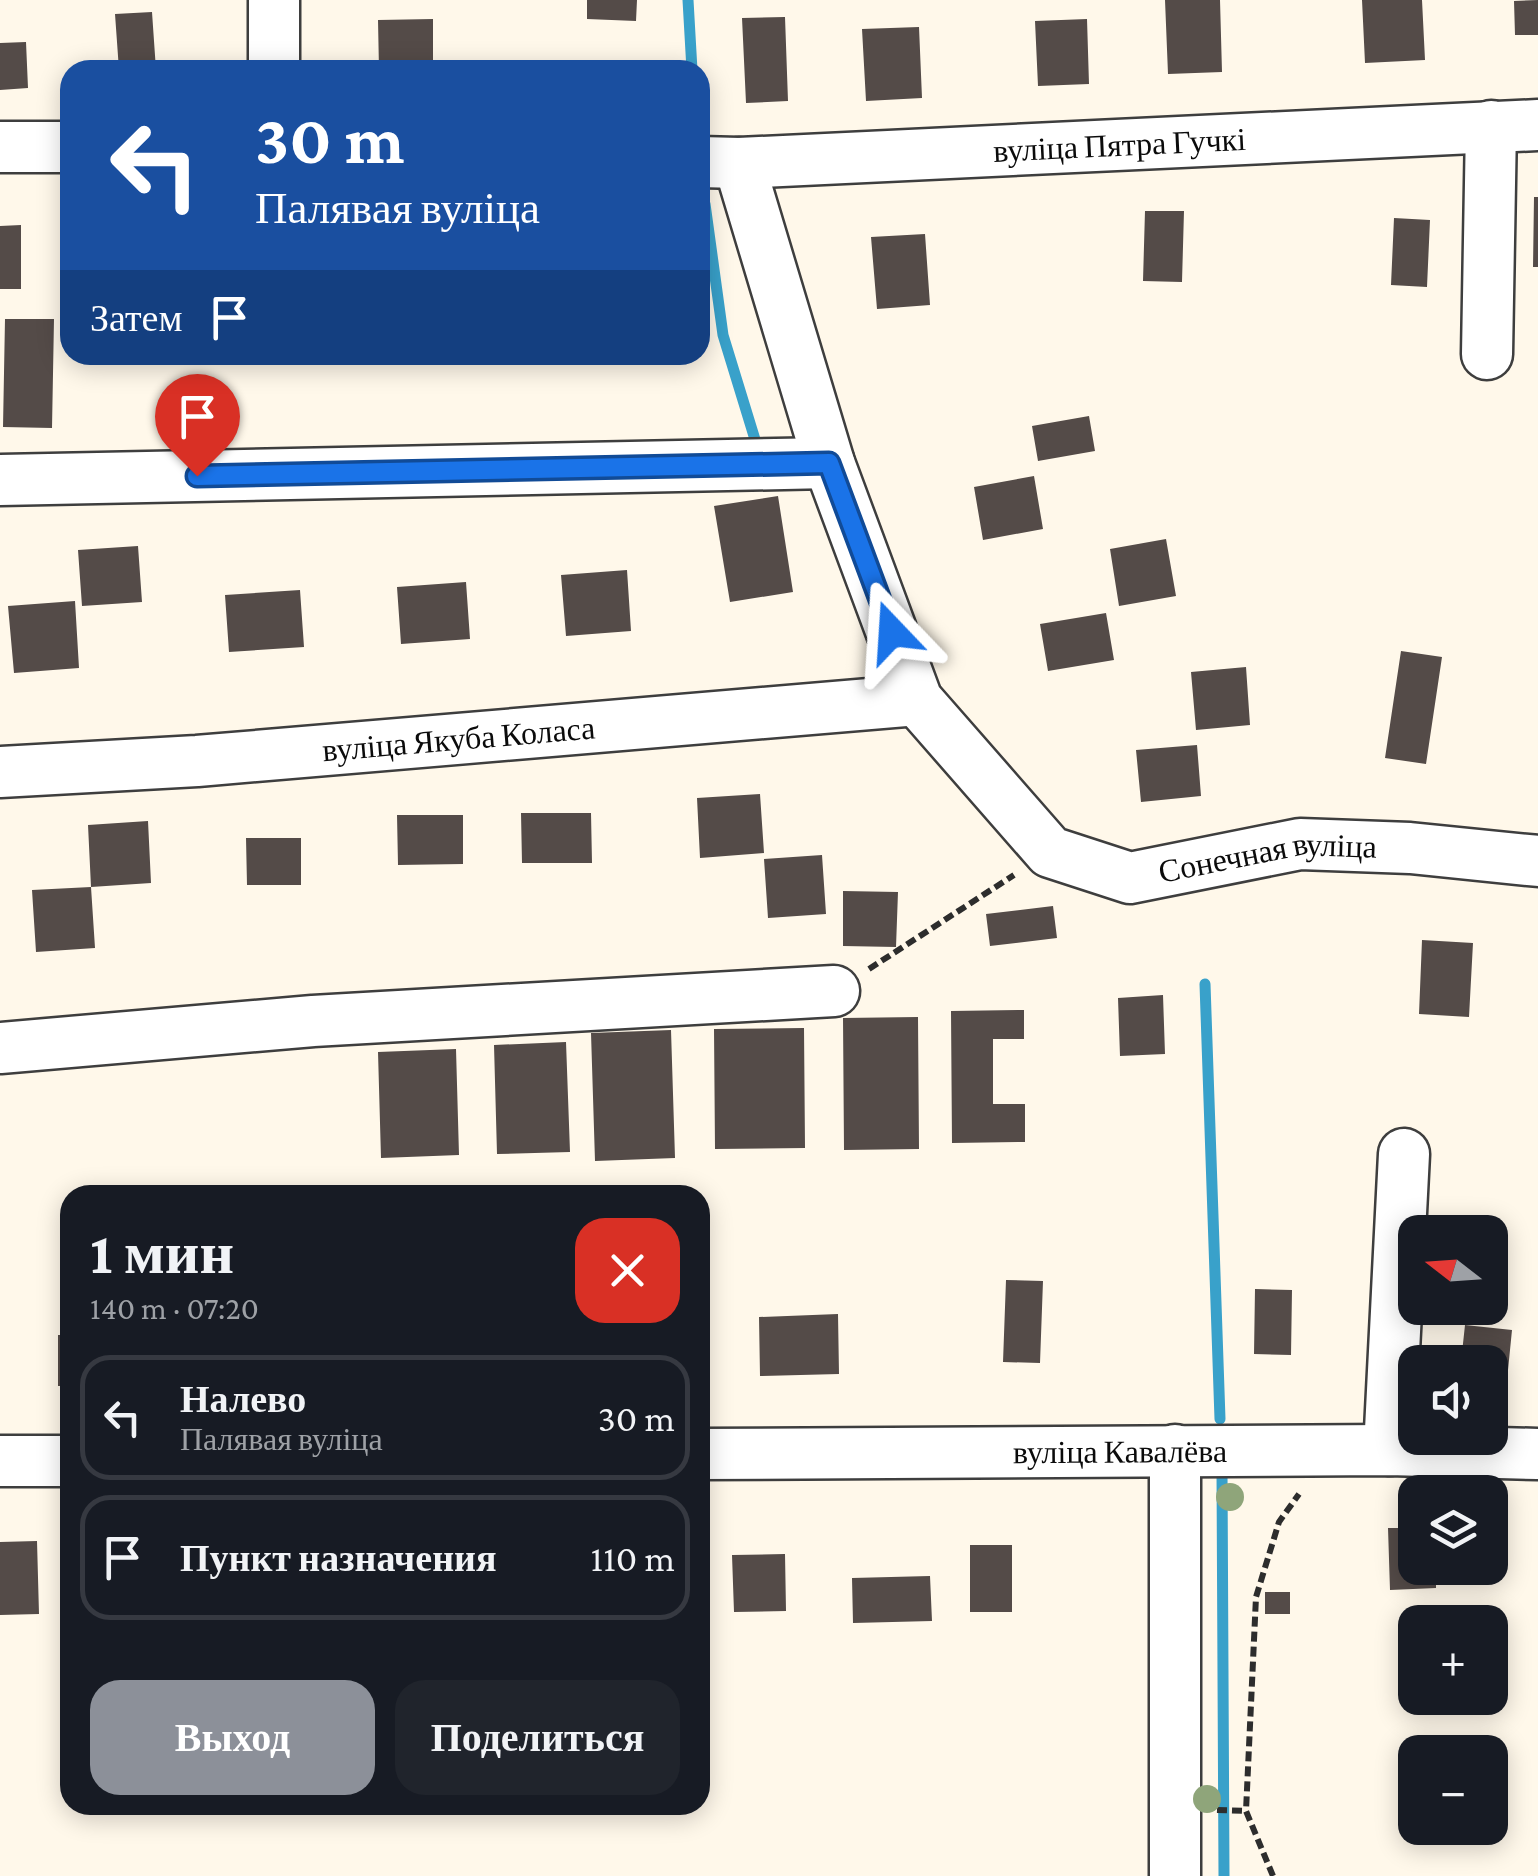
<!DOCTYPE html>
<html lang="ru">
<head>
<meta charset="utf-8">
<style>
	:root { --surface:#171b24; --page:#20242c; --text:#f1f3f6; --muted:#9ea1a6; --line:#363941; --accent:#8c9099 }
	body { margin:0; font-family:"Crimson Pro",serif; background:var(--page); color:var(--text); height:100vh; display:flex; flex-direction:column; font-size:38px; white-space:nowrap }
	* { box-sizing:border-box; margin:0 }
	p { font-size:32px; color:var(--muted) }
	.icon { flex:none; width:55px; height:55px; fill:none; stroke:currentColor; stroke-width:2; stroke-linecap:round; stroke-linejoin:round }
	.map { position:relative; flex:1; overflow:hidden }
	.side { position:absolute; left:60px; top:1185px; width:650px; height:630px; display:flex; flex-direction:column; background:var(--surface); border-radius:30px; box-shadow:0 5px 25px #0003 }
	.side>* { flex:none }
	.guide { position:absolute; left:60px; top:60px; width:650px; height:305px; border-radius:30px; box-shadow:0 5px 25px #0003; background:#1a4fa0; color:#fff; overflow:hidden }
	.needle { width:65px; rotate:287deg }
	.controls { position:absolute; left:1398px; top:1215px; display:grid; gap:20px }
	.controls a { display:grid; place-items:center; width:110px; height:110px; border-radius:20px; background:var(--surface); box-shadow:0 5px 25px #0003; font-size:50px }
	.pin { position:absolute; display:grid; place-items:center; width:85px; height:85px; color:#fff; margin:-102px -42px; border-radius:50% 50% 50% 0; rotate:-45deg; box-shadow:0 0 10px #0007 }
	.pin .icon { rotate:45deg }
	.me { position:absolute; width:110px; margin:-55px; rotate:340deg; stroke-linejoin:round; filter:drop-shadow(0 0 8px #0008) }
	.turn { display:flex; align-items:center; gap:35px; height:210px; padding:0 30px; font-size:45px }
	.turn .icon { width:130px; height:130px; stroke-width:2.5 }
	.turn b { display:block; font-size:70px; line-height:85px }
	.then { display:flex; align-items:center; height:95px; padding:0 30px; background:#0003; gap:20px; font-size:38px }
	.round { display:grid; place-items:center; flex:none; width:105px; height:105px; border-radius:30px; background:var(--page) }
	.headline { display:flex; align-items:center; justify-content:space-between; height:170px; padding:0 30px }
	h1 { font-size:60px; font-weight:700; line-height:75px }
	.primary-button { display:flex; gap:20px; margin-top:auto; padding:20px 30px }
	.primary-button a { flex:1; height:115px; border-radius:30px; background:var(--accent); color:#fff; font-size:40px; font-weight:700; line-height:115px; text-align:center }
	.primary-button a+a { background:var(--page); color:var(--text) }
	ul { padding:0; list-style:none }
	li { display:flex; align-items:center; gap:30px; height:125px; margin:0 20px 15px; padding:0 10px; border:5px solid var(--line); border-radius:30px }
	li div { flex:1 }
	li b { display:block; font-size:38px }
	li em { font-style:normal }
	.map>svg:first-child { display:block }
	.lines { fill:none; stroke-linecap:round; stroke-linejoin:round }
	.stream { stroke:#39a1ca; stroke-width:11 }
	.building { fill:#544b48 }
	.minor-casing { stroke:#3e3e3e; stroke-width:55 }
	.path { stroke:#2d2d2d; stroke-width:6; stroke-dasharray:10 5; stroke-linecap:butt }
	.minor { stroke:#fff; stroke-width:50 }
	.tree { fill:#8fa57a }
	.route-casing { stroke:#114b97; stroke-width:25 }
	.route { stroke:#1a73e8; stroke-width:18 }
	.labels { text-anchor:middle; stroke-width:10; stroke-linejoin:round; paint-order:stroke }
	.street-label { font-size:32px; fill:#0b0b0b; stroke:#fff }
</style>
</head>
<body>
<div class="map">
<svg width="1538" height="1876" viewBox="0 0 1538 1876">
	<rect width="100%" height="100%" fill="#fff8ea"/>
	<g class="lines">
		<path class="stream" d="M 688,0 L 692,70
			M 705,204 L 723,335 L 757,446
			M 1205,984 L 1220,1419
			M 1222,1472 L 1224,1876"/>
	</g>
	<path class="building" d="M 587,0 L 637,0 L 636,21 L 587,19 Z
		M 1165,0 L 1220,0 L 1222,72 L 1168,74 Z
		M 1362,0 L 1422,0 L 1425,60 L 1365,63 Z
		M 1538,0 L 1538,35 L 1515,35 L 1514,1 Z
		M 152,12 L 156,70 L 119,70 L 115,14 Z
		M 785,17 L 788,101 L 746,103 L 742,18 Z
		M 433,19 L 433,70 L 379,70 L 378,20 Z
		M 1087,19 L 1089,84 L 1038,86 L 1035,21 Z
		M 919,27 L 922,98 L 866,101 L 862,29 Z
		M 26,42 L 28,88 L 0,90 L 0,43 Z
		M 1534,197 L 1538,197 L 1538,267 L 1533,267 Z
		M 1145,211 L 1184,211 L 1182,282 L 1143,281 Z
		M 1394,218 L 1430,220 L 1427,287 L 1391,285 Z
		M 21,225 L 21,289 L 0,289 L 0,226 Z
		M 925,234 L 930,305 L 877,309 L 871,237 Z
		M 5,319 L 54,319 L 52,428 L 3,427 Z
		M 1089,416 L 1095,451 L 1038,461 L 1032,426 Z
		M 1034,476 L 1043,529 L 983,540 L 974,487 Z
		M 778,496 L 793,592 L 730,602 L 714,506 Z
		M 1166,539 L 1176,596 L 1119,606 L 1110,549 Z
		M 138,546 L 142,602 L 82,606 L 78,550 Z
		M 627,570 L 631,631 L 566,636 L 561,575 Z
		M 466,582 L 470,639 L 401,644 L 397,587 Z
		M 300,590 L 304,647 L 229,652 L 225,595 Z
		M 75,601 L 79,668 L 14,673 L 8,606 Z
		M 1106,613 L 1114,660 L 1048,671 L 1040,624 Z
		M 1401,651 L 1442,657 L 1426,764 L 1385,758 Z
		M 1246,667 L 1250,725 L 1196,730 L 1191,672 Z
		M 1197,745 L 1201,796 L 1141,802 L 1136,750 Z
		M 760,794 L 764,853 L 700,858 L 697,798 Z
		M 521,813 L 591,813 L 592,863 L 522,863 Z
		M 397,815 L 463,815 L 463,864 L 398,865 Z
		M 148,821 L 151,883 L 91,887 L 88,825 Z
		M 246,838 L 301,838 L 301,885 L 247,885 Z
		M 822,855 L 826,914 L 768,918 L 764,859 Z
		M 91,887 L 95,948 L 36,952 L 32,890 Z
		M 843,891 L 898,892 L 896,947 L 843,946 Z
		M 1053,906 L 1057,938 L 990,946 L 986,914 Z
		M 1422,940 L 1473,943 L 1469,1017 L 1419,1014 Z
		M 1163,995 L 1165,1054 L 1120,1056 L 1118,998 Z
		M 1024,1010 L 1024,1039 L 993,1039 L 993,1104 L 1025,1104 L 1025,1142 L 952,1143 L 951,1011 Z
		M 918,1017 L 919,1149 L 844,1150 L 843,1018 Z
		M 804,1028 L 805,1148 L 715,1149 L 714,1029 Z
		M 671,1030 L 675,1158 L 595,1161 L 591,1033 Z
		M 566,1042 L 570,1152 L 497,1154 L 494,1045 Z
		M 456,1049 L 459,1155 L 381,1158 L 378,1052 Z
		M 1006,1280 L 1043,1281 L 1040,1363 L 1003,1362 Z
		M 1255,1289 L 1292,1290 L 1291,1355 L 1254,1354 Z
		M 838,1314 L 839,1374 L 760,1376 L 759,1317 Z
		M 1465,1325 L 1512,1330 L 1506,1390 L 1490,1389 L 1490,1362 L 1461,1362 Z
		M 58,1335 L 70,1335 L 70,1386 L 58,1386 Z
		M 1388,1528 L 1415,1528 L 1415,1568 L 1436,1568 L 1436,1588 L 1390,1590 Z
		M 37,1541 L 39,1614 L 0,1615 L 0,1542 Z
		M 970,1545 L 1012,1545 L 1012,1612 L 970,1612 Z
		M 785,1554 L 786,1611 L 734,1612 L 732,1555 Z
		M 930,1576 L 932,1621 L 853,1623 L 852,1578 Z
		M 1265,1592 L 1290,1592 L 1290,1614 L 1265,1614 Z"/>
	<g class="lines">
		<g class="minor-casing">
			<g id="minor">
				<path d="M 274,0 L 274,70"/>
				<path d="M 0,147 L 70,147"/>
				<path id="s1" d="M 700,162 L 739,163 L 1538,125"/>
				<path id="s2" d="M 739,163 L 829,463 L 917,700 L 1050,852 L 1130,878 L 1300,844 L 1410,848 L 1538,861"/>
				<path d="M 1487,354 L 1491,126"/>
				<path d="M 0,480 L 829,463"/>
				<path id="s3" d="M 0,772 L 197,761 L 917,700"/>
				<path d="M 0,1048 L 313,1021 L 834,991"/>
				<path d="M 1175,1450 L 1175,1876"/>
				<path d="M 1389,1450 L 1404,1154"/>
				<path id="s4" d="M 700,1454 L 1389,1450 L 1538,1454"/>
				<path d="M 0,1461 L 70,1461"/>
			</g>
		</g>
		<path class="path" d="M 869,969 L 1014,875
			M 1217,1810 L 1246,1811
			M 1273,1876 L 1246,1811 L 1256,1597 L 1279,1522 L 1299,1494"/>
		<use href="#minor" class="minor"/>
	</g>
	<g class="tree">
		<circle cx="1230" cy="1497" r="14"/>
		<circle cx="1207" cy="1799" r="14"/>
	</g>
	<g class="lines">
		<g class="route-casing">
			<path id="route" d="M 197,476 L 829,463 L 892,632"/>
		</g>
		<use href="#route" class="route"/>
	</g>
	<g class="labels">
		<g class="street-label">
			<text dy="11" stroke="none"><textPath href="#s1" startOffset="420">вуліца Пятра Гучкі</textPath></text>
			<text dy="11" stroke="none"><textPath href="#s3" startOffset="460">вуліца Якуба Коласа</textPath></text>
			<text dy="11" stroke="none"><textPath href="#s2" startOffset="992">Сонечная вуліца</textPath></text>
			<text dy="11" stroke="none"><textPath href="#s4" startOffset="420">вуліца Кавалёва</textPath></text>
		</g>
	</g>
</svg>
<div class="controls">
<a><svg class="needle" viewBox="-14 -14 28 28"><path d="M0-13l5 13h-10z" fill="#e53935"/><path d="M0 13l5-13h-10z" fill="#9ea1a6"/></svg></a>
<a><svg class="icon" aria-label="sound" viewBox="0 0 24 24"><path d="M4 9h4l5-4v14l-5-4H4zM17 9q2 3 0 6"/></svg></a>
<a><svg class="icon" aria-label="layers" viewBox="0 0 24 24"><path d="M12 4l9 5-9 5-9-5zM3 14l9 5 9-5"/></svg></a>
<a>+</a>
<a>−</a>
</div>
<div class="pin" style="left:197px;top:476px;background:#d93025"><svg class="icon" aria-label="arrive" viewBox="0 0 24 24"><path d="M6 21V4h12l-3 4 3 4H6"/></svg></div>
<svg class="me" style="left:892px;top:632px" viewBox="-20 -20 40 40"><path d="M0-17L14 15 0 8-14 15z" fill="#1a73e8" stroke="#fff" stroke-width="4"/></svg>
<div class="guide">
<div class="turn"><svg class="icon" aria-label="left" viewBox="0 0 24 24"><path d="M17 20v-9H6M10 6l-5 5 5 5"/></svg><div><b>30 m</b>Палявая вуліца</div></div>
<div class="then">Затем<svg class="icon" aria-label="arrive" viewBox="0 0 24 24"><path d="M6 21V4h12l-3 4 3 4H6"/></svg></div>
</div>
<section class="side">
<div class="headline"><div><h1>1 мин</h1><p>140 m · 07:20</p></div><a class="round" style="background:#d93025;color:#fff"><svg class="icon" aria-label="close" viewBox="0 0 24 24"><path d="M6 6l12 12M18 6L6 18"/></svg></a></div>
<ul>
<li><svg class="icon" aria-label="left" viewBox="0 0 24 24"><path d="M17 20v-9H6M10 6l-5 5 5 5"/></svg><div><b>Налево</b><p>Палявая вуліца</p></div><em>30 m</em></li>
<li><svg class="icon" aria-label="arrive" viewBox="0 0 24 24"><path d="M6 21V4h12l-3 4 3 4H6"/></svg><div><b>Пункт назначения</b></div><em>110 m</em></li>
</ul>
<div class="primary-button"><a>Выход</a><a>Поделиться</a></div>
</section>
</div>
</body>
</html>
